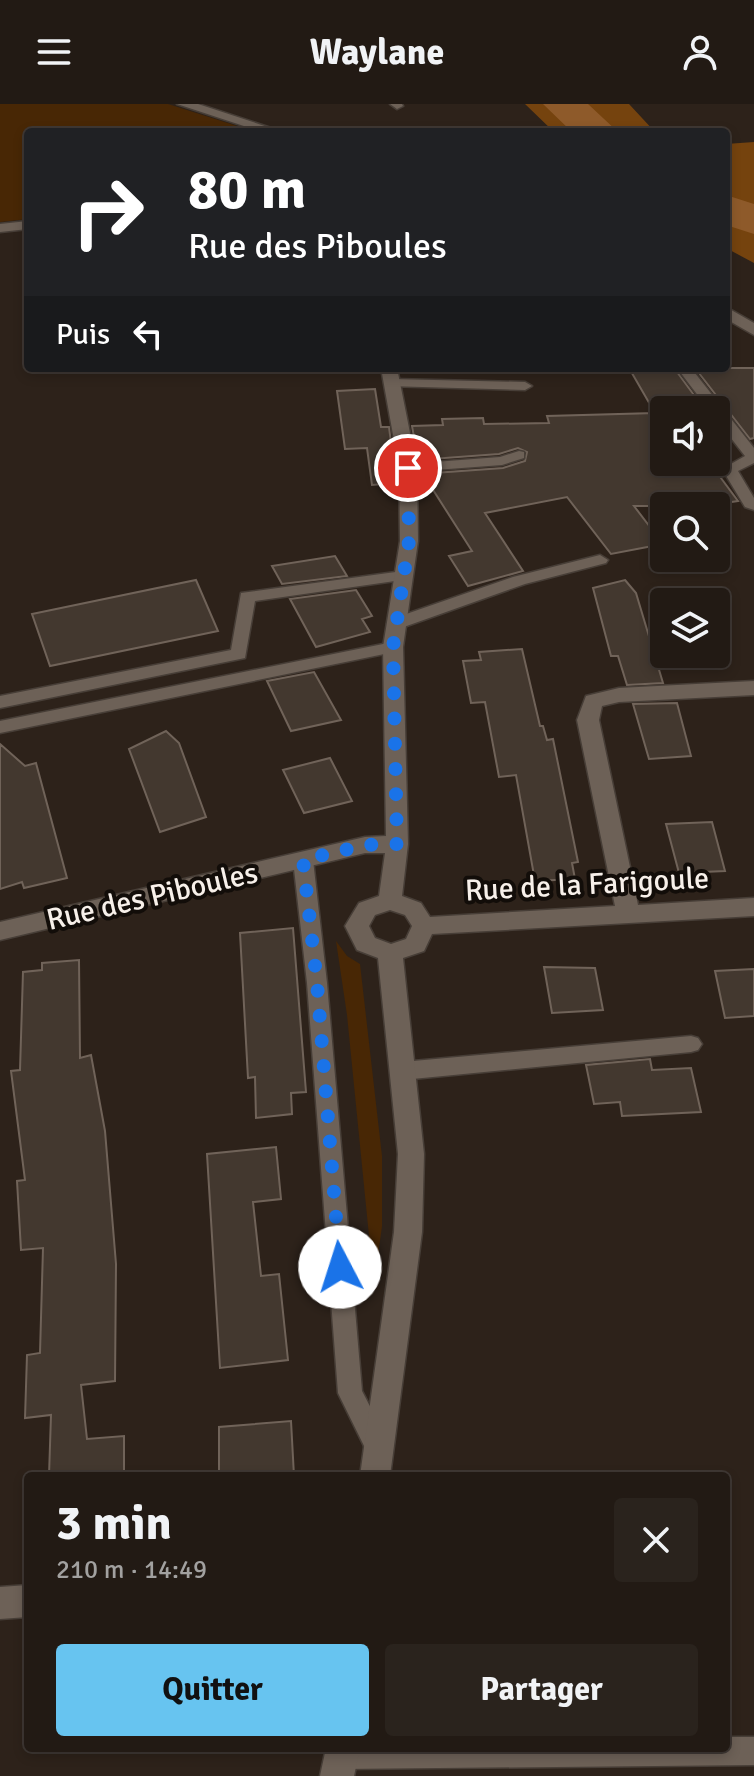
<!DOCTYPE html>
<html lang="fr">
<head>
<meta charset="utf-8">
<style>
	:root { --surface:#221a14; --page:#2a231d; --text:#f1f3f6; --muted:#a2a1a0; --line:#3f3834; --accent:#67c4f0 }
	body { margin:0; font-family:Signika,sans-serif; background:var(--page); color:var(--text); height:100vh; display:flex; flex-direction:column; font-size:30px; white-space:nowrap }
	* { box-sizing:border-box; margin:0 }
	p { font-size:26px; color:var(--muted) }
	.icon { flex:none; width:44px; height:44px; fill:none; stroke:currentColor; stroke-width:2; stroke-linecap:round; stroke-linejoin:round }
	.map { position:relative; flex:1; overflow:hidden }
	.panel { position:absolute; left:24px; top:1368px; width:706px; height:280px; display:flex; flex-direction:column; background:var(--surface); border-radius:8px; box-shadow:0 4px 12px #0003,0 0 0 2px var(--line) }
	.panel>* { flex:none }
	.hud { position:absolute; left:24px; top:24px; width:706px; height:244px; border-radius:8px; box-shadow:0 4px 12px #0003,0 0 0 2px var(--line); background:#202124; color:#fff; overflow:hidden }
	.buttons { position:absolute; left:650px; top:292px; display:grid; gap:16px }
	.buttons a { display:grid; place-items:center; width:80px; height:80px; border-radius:8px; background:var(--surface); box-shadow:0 4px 12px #0003,0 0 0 2px var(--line); font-size:40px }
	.pin { position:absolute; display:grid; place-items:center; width:68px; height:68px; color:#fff; margin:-34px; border:4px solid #fff; border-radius:50%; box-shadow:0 2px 8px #0007 }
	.me { position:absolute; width:88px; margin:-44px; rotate:355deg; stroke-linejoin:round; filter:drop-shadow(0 0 6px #0008) }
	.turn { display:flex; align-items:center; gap:28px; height:168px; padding:0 32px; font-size:36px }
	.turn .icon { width:104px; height:104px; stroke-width:2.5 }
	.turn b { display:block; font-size:56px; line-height:68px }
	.then { display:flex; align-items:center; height:76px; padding:0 32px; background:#0003; gap:16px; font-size:30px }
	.round { display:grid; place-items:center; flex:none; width:84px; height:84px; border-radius:8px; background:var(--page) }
	.summary { display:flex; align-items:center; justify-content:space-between; height:136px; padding:0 32px }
	h1 { font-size:48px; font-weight:700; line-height:60px }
	.cta { display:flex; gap:16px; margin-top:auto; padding:16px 32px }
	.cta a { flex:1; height:92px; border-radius:8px; background:var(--accent); color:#111; font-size:32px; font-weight:700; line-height:92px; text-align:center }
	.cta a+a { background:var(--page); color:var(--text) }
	header { display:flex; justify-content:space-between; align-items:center; height:104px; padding:0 32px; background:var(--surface); font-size:36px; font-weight:700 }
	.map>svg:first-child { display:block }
	.green { fill:#482705 }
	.forest { fill:#75430e }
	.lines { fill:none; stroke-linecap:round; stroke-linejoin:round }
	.river { fill:#8e5a2a; fill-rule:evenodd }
	.building { fill:#43382f; stroke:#706359; stroke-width:2 }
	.lane-casing { stroke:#473e37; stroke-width:3 }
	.street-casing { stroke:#473e37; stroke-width:3 }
	.lane { fill:#6d6157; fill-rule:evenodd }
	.street { fill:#6d6157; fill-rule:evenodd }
	.route { stroke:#1a73e8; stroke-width:14; stroke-dasharray:0 25.2 }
	.labels { text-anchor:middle; stroke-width:8; stroke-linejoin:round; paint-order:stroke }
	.street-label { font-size:30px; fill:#f7f0ea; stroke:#120d09 }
</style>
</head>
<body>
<header><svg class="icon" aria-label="menu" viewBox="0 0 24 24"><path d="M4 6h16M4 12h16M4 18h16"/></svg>Waylane<svg class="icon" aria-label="person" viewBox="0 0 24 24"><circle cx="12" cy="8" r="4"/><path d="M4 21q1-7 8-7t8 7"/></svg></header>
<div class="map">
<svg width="754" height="1672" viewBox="0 0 754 1672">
	<rect width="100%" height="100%" fill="#2d221a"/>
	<path class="green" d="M 0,0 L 168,0 L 256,28 L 28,28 L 28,115 L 0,118 Z
		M 336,837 L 347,852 L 360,860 L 382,1052 L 382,1122 L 374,1182 L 347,911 Z"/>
	<path class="forest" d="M 525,0 L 629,0 L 655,28 L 554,28 Z
		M 754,38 L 754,159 L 726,144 L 726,40 Z"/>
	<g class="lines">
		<path class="river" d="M 543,0 L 588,0 L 618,28 L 572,28 Z
			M 726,91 L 754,100 L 754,130 L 726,121 Z"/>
	</g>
	<path class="building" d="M 629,264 L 674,264 L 705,306 L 664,306 L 664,358 L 709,358 L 738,397 L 706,402 L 634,402 L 663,440 L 611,450 L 567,393 L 485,409 L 523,467 L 468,482 L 449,452 L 472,447 L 428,378 L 420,378 L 420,370 L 503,364 L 525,357 L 527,348 L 518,344 L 499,350 L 418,356 L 412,322 L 443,321 L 442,315 L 483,314 L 484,320 L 549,319 L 547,312 L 655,309 Z
		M 695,264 L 754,264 L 754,334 L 750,335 Z
		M 375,285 L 381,323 L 389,323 L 396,379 L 372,381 L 367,344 L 345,345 L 337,287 Z
		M 335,452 L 347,472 L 282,480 L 272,462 Z
		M 196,476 L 218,527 L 50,562 L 32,510 Z
		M 625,476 L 636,489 L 663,579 L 627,581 L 618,552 L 611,552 L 593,484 Z
		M 356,486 L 372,512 L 362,515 L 370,528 L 316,543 L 290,495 Z
		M 522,545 L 540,622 L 543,622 L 547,636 L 553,635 L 578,758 L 572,759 L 575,775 L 535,777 L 516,671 L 499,673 L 485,598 L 471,599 L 463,557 L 481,556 L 479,548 Z
		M 314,568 L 341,616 L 291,627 L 267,577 Z
		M 677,599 L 691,652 L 649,655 L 633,600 Z
		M 166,627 L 179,639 L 206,713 L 160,728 L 129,645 Z
		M 0,640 L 25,662 L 36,659 L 67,774 L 24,784 L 22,778 L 0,785 Z
		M 330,654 L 352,697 L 304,709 L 283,666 Z
		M 712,718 L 725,767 L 679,769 L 666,720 Z
		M 293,824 L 306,988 L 291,989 L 292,1010 L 256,1014 L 255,973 L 248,974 L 240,829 Z
		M 79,856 L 80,954 L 91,951 L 105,1027 L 116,1160 L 115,1277 L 81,1281 L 87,1335 L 124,1332 L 124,1372 L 49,1372 L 51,1311 L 25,1314 L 27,1251 L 40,1249 L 43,1144 L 21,1146 L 17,1077 L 25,1076 L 11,967 L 20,966 L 23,868 L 42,866 L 42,859 Z
		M 544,863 L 595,864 L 603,906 L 552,909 Z
		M 754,865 L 754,912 L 725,914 L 715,867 Z
		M 650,955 L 652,966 L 691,964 L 701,1008 L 622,1012 L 620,998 L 594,1000 L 586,961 Z
		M 276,1043 L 281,1095 L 253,1098 L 261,1172 L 279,1170 L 288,1256 L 220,1264 L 207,1050 Z
		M 291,1317 L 294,1372 L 219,1372 L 219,1323 Z"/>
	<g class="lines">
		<g class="lane-casing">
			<path id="lane" d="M 390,0 L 402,0 L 403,2 L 397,5 Z
				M 677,264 L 691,264 L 754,344 L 754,359 L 738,367 L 754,394 L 754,406 L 745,403 L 722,365 L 745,352 L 716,315 L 716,306 L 709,306 Z
				M 392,275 L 525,278 L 532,282 L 525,286 L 387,282 L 385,279 Z
				M 519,347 L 524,348 L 524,354 L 502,361 L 408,368 L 401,364 L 408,360 L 500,353 Z
				M 600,451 L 608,456 L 606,459 L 525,480 L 401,524 L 395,525 L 387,520 L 389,516 L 513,473 Z
				M 403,467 L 411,472 L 409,475 L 255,497 L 245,554 L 0,604 L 0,592 L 231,546 L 241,489 Z
				M 393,538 L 399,539 L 399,547 L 0,629 L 0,617 Z
				M 303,749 L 313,756 L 327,879 L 362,1287 L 391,1343 L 387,1352 L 378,1355 L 369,1352 L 338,1289 L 307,879 L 293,756 Z
				M 691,932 L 698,934 L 702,940 L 698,946 L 691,948 L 402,976 L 394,973 L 391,967 L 394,961 L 402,958 Z
				M 726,1633 L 754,1633 L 754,1661 L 342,1665 L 332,1661 L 328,1651 L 331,1644 L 726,1644 Z"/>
		</g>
		<g class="street-casing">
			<path id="street" d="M 177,0 L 198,0 L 283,28 L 262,28 Z
				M 28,117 L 28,125 L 0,128 L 0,120 Z
				M 726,203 L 754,219 L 754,231 L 726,215 Z
				M 381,264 L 397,264 L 417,364 L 418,437 L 403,543 L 408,740 L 402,792 L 421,799 L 430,813 L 615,802 L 577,616 L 586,592 L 619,584 L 754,577 L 754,591 L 619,598 L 602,602 L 599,616 L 638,801 L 754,794 L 754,812 L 432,830 L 424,847 L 403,854 L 424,1050 L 422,1128 L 390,1372 L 360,1372 L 394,1128 L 398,1050 L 378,854 L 357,846 L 345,822 L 359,799 L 379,792 L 385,749 L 365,749 L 0,836 L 0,818 L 365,733 L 386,732 L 383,543 L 400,437 L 399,364 ZM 390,806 L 405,811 L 412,822 L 406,835 L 391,840 L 375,834 L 369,822 L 375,811 Z
				M 28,1481 L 28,1513 L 0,1515 L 0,1483 Z
				M 326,1644 L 360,1644 L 354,1672 L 320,1672 Z"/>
		</g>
		<use href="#lane" class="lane"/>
		<use href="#street" class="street"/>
	</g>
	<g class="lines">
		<path class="route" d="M 340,1163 L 317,879 L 303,756 L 365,741 L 397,740 L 393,543 L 409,437 L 408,364"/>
	</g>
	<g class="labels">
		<g class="street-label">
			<text transform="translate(587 780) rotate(-3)" y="10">Rue de la Farigoule</text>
			<text transform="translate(152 792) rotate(-13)" y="10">Rue des Piboules</text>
		</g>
	</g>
</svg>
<div class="buttons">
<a><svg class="icon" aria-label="sound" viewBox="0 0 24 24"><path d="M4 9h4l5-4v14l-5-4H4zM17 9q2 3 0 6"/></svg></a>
<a><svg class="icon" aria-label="search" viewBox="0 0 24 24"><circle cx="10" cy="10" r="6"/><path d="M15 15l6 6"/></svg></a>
<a><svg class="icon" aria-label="layers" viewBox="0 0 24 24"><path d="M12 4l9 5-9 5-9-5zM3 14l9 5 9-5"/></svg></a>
</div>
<div class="pin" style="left:408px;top:364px;background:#d93025"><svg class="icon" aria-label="arrive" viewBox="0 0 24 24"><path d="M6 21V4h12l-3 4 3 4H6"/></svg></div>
<svg class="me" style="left:340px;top:1163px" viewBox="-20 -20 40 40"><circle r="19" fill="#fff"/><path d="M0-13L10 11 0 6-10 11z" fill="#1a73e8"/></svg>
<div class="hud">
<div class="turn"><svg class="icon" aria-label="right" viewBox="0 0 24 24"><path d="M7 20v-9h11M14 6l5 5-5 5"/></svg><div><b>80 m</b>Rue des Piboules</div></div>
<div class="then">Puis<svg class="icon" aria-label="left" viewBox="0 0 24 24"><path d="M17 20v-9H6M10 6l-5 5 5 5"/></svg></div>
</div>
<section class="panel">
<div class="summary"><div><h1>3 min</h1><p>210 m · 14:49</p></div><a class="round"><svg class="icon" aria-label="close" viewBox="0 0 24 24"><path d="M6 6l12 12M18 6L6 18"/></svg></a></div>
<div class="cta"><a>Quitter</a><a>Partager</a></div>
</section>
</div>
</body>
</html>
